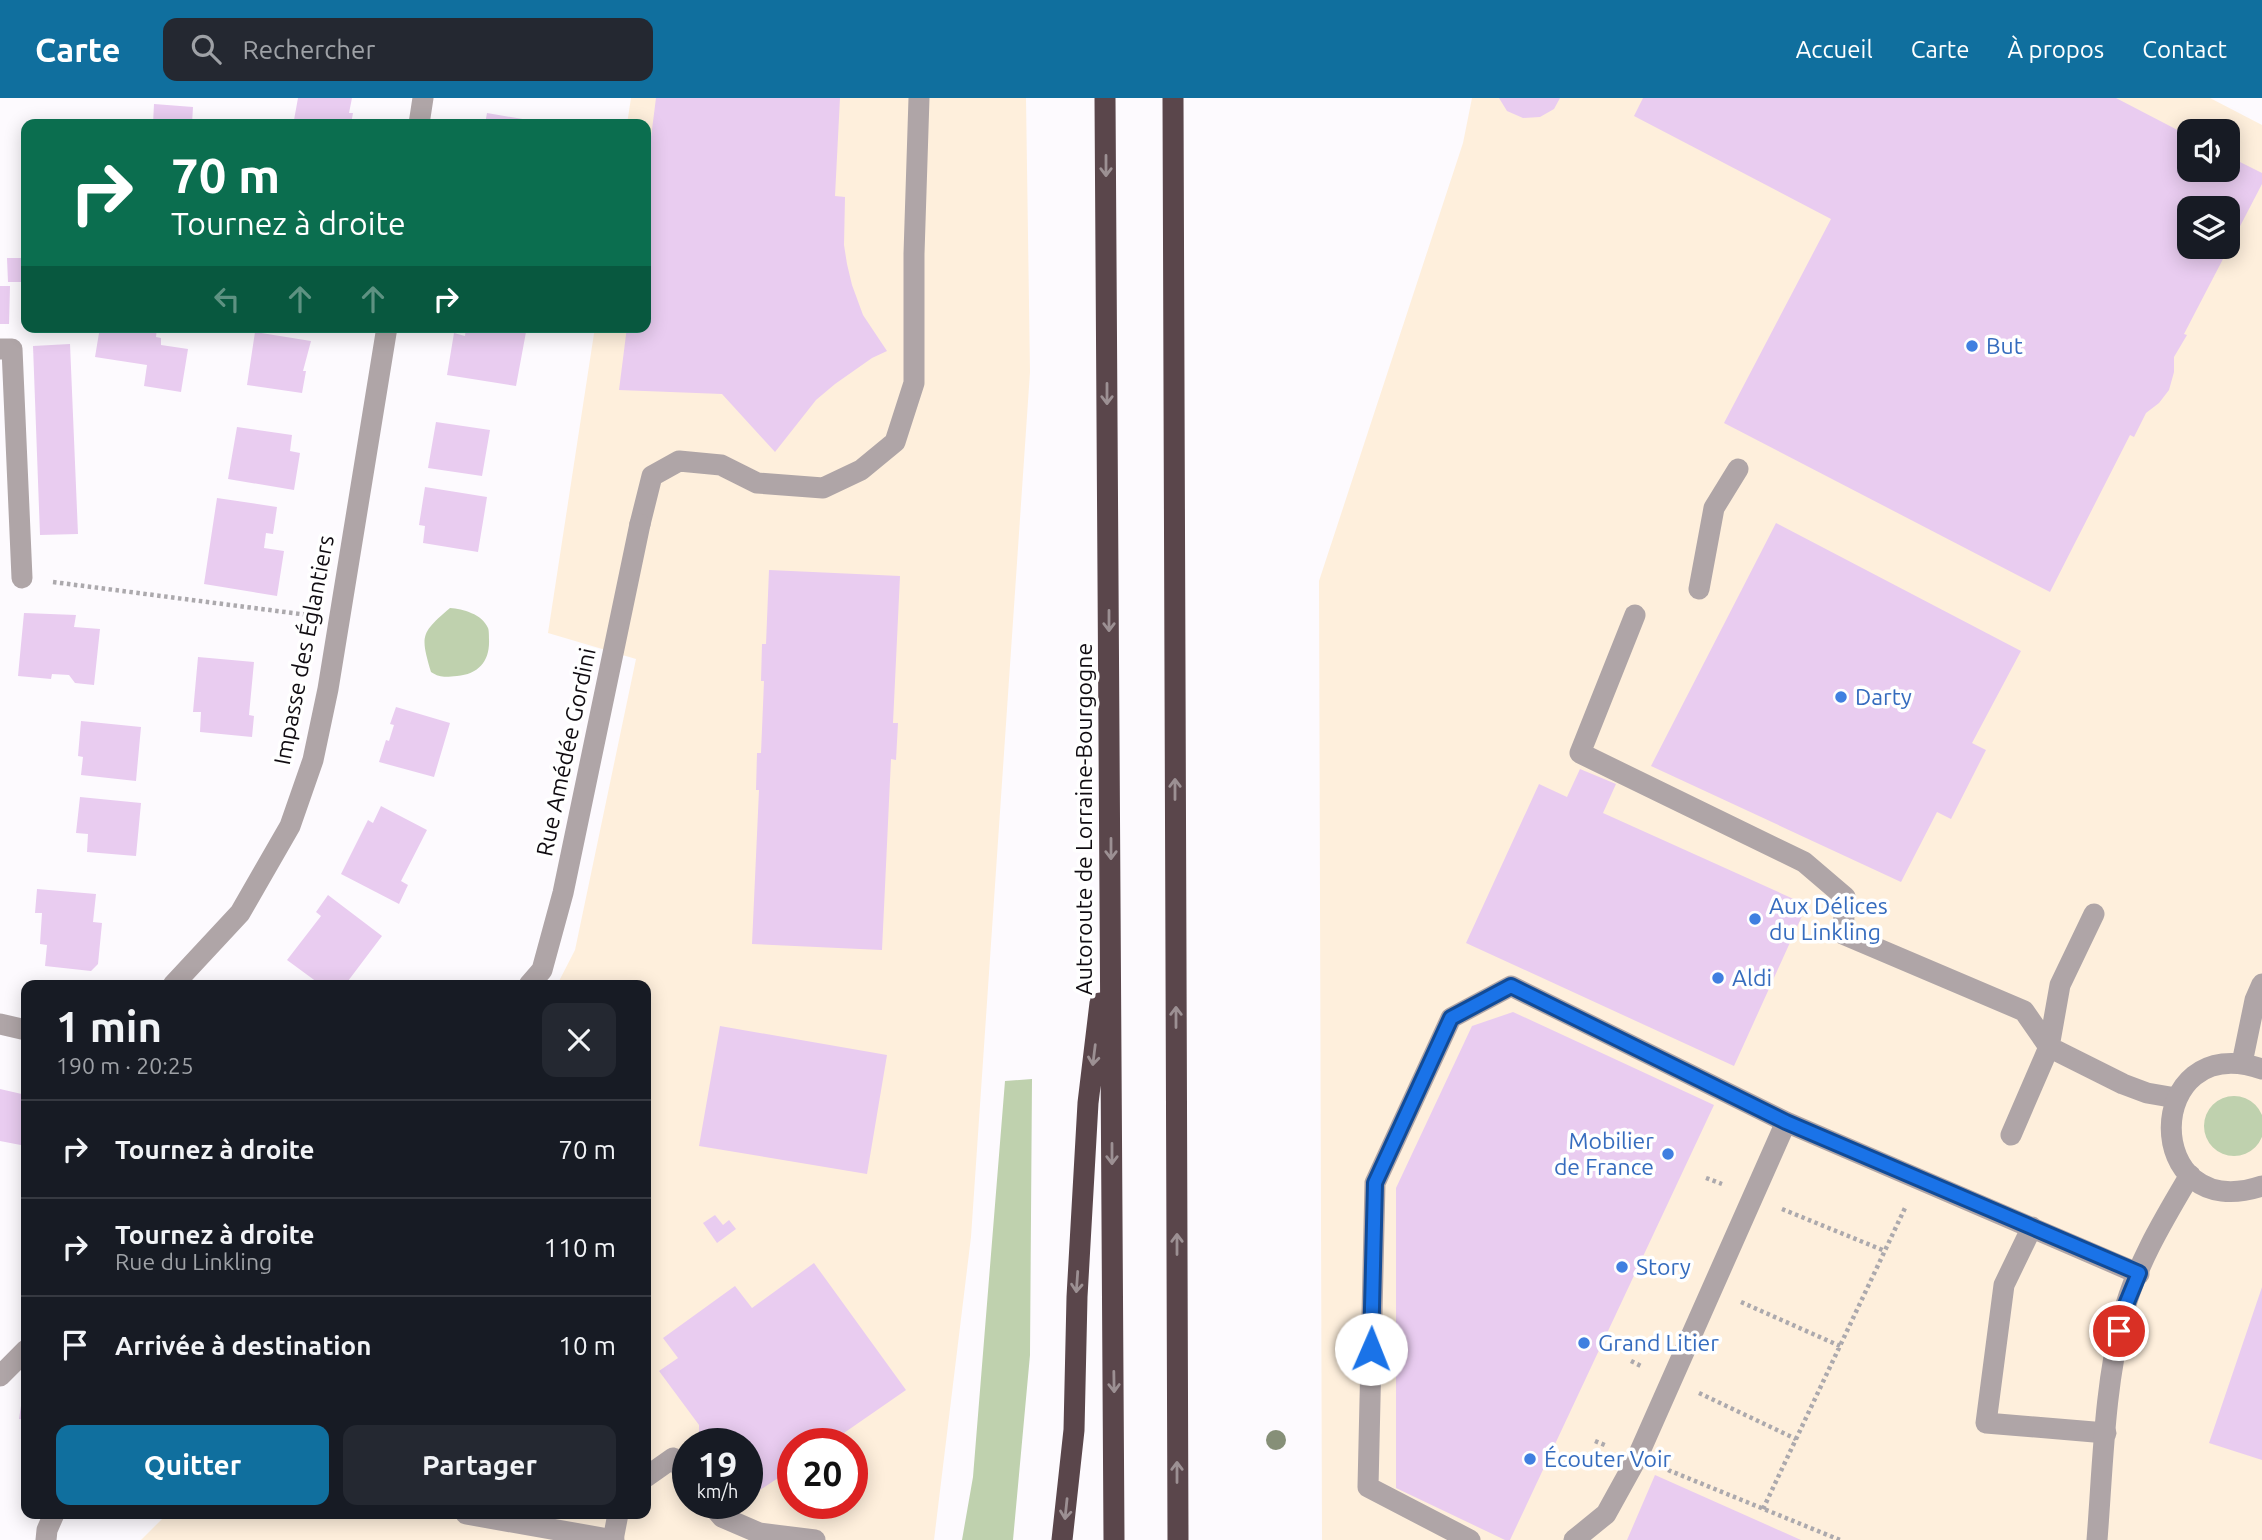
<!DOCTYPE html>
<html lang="fr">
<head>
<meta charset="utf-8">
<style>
	:root { --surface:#171b24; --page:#242831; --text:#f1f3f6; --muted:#9ea1a6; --line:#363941; --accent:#106f9e }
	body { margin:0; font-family:Ubuntu,sans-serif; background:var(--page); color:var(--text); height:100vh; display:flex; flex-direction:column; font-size:26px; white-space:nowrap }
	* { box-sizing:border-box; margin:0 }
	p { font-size:23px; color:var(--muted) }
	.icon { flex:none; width:38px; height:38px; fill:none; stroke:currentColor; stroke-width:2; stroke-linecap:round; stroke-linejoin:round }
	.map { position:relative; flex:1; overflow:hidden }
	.drawer { position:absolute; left:21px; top:882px; width:630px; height:539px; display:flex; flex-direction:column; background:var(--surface); border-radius:14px; box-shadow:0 4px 18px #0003 }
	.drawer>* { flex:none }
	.guide { position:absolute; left:21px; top:21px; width:630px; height:214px; border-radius:14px; box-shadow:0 4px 18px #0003; background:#0b6e4f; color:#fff; overflow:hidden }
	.fabs { position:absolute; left:2177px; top:21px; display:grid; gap:14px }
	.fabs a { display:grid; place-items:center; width:63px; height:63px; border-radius:14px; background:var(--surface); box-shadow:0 4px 18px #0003; font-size:35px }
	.speed { position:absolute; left:672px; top:1330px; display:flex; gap:14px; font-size:35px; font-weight:700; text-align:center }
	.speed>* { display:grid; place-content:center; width:91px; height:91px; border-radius:50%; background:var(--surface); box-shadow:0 4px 18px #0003; line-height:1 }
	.speed small { font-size:18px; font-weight:400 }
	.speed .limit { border:10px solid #d22; background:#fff; color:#111 }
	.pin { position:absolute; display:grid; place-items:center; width:60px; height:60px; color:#fff; margin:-30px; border:4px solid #fff; border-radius:50%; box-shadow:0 2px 7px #0007 }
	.me { position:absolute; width:77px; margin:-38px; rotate:1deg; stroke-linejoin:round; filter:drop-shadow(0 0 5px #0008) }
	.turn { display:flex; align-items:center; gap:24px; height:147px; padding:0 35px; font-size:32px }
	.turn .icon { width:91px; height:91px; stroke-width:2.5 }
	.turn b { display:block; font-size:49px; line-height:60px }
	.lanes { display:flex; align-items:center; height:66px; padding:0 35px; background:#0003; justify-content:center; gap:35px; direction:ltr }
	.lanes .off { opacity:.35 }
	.round { display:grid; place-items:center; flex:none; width:74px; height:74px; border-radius:14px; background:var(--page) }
	.overview { display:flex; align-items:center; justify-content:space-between; height:119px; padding:0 35px }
	h1 { font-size:42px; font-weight:700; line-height:52px }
	.action { display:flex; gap:14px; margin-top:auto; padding:14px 35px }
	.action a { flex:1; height:80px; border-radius:14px; background:var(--accent); color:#fff; font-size:28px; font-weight:700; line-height:80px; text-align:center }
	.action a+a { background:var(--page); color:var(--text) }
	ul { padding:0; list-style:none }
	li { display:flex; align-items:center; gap:21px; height:98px; padding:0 35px; border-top:2px solid var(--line) }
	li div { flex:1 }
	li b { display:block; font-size:26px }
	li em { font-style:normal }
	header { display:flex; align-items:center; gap:42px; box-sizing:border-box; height:98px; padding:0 35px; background:var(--accent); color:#fff }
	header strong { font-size:33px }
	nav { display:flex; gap:38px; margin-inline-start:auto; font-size:24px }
	.search { width:490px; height:63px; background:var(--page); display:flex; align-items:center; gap:18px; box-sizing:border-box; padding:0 24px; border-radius:14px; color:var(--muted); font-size:26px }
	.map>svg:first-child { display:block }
	.commercial { fill:#feefdc; fill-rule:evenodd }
	.green { fill:#bfd1ae }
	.building { fill:#e9ccf0; fill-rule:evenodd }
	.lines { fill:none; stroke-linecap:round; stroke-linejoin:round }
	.path { stroke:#aca9ad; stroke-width:4.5; stroke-dasharray:3.5 3.5; stroke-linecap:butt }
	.lane { stroke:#afa5a7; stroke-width:21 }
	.street { stroke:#afa5a7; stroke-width:21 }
	.highway { stroke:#5a464b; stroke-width:21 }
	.tree { fill:#868f78 }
	.oneway { stroke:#9c9093 }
	.route-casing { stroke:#114b97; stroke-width:18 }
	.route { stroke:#1a73e8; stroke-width:12 }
	.shop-dot { fill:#3f7fe0; stroke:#fff; stroke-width:2.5 }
	.labels { text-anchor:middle; stroke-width:7; stroke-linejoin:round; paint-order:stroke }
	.shop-label { font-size:23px; fill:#366cbe; stroke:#fff; text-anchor:start }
	.street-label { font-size:23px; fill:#100c11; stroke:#fff }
</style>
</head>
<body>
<header>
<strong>Carte</strong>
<div class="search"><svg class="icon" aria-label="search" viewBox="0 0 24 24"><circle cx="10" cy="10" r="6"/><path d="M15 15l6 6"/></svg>Rechercher</div>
<nav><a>Accueil</a><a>Carte</a><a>À propos</a><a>Contact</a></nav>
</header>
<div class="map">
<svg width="2262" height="1442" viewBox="0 0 2262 1442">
	<rect width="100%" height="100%" fill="#fdfafe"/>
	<path class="commercial" d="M 631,0 L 1026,0 L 1030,274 L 971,1139 L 934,1442 L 141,1442 L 167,1416 L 646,1416 L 646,887 L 557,887 L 575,852 L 636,561 L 548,535 L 595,229 L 646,229 L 646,26 L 627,26 ZM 688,1346 L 747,1346 L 747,1405 L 688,1405 ZM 793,1346 L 852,1346 L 852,1405 L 793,1405 Z
		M 1472,0 L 2210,0 L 2262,27 L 2262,1442 L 1322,1442 L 1319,483 L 1463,45 ZM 2189,33 L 2228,33 L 2228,72 L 2189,72 ZM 2189,110 L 2228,110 L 2228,149 L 2189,149 Z"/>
	<path class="green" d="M 450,510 C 463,511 482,516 488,530 C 489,532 489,539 489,541 C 490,563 479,576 457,578 C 446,579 440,580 431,574 C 420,537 421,535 450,510 Z
		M 1032,981 L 1030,1257 L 1013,1442 L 962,1442 L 973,1379 L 1005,983 Z
		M2204 1028a30 30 0 1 1 60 0a30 30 0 1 1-60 0Z"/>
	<path class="building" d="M 298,0 L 352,0 L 349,15 L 353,15 L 351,26 L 321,26 L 294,22 Z
		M 656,0 L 840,0 L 835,98 L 845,99 L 844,147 L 847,166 L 852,187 L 863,217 L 887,253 L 872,260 L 835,286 L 816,302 L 775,354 L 722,296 L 619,292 L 627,229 L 646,229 L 646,79 Z
		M 1499,0 L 1560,0 L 1554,11 L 1540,19 L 1523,20 L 1507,13 Z
		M 1643,0 L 2116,0 L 2189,38 L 2189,72 L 2228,72 L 2228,58 L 2262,75 L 2262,86 L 2184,236 L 2187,237 L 2174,259 L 2174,274 L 2169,292 L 2159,305 L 2146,315 L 2134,339 L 2130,337 L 2050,494 L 1724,325 L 1831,121 L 1634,18 ZM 2189,110 L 2228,110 L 2228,149 L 2189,149 Z
		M 154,6 L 193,9 L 192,26 L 153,26 Z
		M 487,15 L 546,25 L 546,26 L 485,26 Z
		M 7,160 L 26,160 L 26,184 L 8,184 Z
		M 0,188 L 10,188 L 9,226 L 0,226 Z
		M 100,229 L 157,229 L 156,239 L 161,240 L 161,247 L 188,251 L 181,294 L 144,288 L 147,267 L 95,259 Z
		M 466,229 L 495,229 L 526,234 L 516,288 L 447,277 L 454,235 L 465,238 Z
		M 255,234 L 311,243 L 303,273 L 306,273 L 302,295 L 247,287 Z
		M 70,246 L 78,436 L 40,437 L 33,248 Z
		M 436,324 L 490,332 L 482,378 L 428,370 Z
		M 237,329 L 292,337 L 290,353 L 300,355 L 294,392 L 228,381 Z
		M 425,389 L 487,399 L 478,454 L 423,445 L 425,428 L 419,427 Z
		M 217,400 L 277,409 L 273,436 L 266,435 L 264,450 L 284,453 L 277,498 L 204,486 Z
		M 1776,425 L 2021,553 L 1972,645 L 1986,652 L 1951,721 L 1937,714 L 1901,784 L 1651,668 Z
		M 769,472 L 900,478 L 893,625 L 898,625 L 896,662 L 891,661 L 882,852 L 752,846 L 759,692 L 756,692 L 757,655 L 761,655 L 764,583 L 761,583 L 762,546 L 766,546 Z
		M 24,515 L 76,517 L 74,529 L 100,531 L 94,587 L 75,585 L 69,577 L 52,576 L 51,581 L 18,578 Z
		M 198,559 L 254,564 L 249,617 L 254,618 L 252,639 L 200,634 L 201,614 L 193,614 Z
		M 396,609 L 450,625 L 434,679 L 379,664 L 386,642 L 389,643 L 394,627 L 390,626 Z
		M 81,623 L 141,629 L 136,683 L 81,677 L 83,659 L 78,658 Z
		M 1580,671 L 1616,686 L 1603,715 L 1807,807 L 1734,968 L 1466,845 L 1539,686 L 1567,699 Z
		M 80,699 L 141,705 L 136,758 L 87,754 L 88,736 L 76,735 Z
		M 381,708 L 427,732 L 401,783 L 408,787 L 399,806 L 341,776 L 368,722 L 373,725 Z
		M 37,791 L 96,796 L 93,824 L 102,825 L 98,866 L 91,873 L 45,868 L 47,847 L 40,846 L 42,815 L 35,815 Z
		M 328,797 L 382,838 L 345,887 L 321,887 L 287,862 L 321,818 L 316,814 Z
		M 1513,914 L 1714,1007 L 1510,1442 L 1505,1442 L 1396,1390 L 1396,1090 L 1472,928 Z
		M 720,928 L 887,957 L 867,1076 L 699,1048 Z
		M 0,991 L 26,997 L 26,1048 L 0,1043 Z
		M 715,1117 L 723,1127 L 729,1122 L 736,1131 L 717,1145 L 703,1125 Z
		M 814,1165 L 906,1292 L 828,1346 L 793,1346 L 793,1370 L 748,1400 L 747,1346 L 711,1346 L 709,1343 L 699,1343 L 699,1327 L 659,1273 L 678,1260 L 663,1240 L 735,1188 L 752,1210 Z
		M 2262,1189 L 2262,1362 L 2209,1345 Z
		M 22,1301 L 26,1301 L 26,1322 L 19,1321 Z
		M 1655,1377 L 1801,1442 L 1627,1442 Z"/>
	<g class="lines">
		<path class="path" d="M 53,484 L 308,517
			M 1706,1080 L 1722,1086
			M 1782,1111 L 1885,1153
			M 1667,1171 L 1682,1177
			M 1741,1204 L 1840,1248
			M 1631,1263 L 1643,1269
			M 1699,1295 L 1796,1341
			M 1595,1343 L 1607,1348
			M 1668,1372 L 1840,1442
			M 1763,1411 L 1905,1110"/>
		<path class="lane" d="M 0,251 L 12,251 L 22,480
			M 640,426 L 652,378 L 679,363 L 721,367 L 757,385 L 823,390 L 861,372 L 895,344 L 914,285 L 914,156 L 919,0
			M 1699,491 L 1714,410 L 1738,371
			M 1635,517 L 1580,655 L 1804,764 L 1845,799 L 1843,836 L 2024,913 L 2049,949 L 2123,986 L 2147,995 L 2176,1000
			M 2011,1037 L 2049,949 L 2060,887 L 2094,816
			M 2032,1129 L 2004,1187 L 1986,1325 L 2106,1335
			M 646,1379 L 673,1360 L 688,1378
			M 710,1405 L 722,1419 L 759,1435 L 815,1442
			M 613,1442 L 618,1416
			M 1470,1442 L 1368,1389 L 1375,1085 L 1451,920 L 1511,888 L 1786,1024 L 2139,1176
			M 1574,1442 L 1606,1416 L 1637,1360 L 1786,1024"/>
		<path class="street" d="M 419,26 L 423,0
			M 173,887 L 240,815 L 290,728 L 313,662 L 328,591 L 387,229
			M 529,887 L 542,872 L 563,795 L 640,426
			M 0,926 L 26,932
			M 2242,965 L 2255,902 L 2262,886
			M 2262,971 C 2142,930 2140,1129 2262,1088
			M 0,1278 L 26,1252
			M 466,1416 L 614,1442
			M 46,1442 L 47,1432 L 54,1416
			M 2097,1442 C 2103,1367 2104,1290 2123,1217 C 2136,1167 2164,1121 2190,1077"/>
		<path class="highway" d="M 1105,0 L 1114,1442
			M 1173,0 L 1178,1442
			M 1062,1442 L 1074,1332 L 1077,1199 L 1088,1005 L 1100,905"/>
	</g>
	<circle class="tree" cx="1276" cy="1342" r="10"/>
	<defs><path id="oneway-shaft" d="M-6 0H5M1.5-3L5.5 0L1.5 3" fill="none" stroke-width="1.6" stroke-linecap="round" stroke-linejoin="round" transform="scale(1.75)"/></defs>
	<g class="oneway">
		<use href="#oneway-shaft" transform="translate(1106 68) rotate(90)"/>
		<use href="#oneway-shaft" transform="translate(1107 296) rotate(90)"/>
		<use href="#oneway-shaft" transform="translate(1109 523) rotate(90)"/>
		<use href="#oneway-shaft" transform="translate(1175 691) rotate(-90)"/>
		<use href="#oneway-shaft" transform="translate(1111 751) rotate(90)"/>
		<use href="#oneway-shaft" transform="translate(1176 919) rotate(-90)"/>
		<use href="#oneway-shaft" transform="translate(1094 957) rotate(97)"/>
		<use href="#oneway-shaft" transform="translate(1112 1056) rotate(90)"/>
		<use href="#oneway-shaft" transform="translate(1177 1146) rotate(-90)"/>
		<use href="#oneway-shaft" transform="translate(1077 1184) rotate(94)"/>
		<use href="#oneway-shaft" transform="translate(1114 1284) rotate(89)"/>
		<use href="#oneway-shaft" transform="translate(1177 1374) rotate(-90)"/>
		<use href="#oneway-shaft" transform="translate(1066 1411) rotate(96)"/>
	</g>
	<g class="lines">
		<g class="route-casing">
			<path id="route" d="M 1371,1251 L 1375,1085 L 1451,920 L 1511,888 L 1786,1024 L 2139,1175 L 2123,1214 L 2119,1233"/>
		</g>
		<use href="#route" class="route"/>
	</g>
	<g class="shop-dot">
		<circle cx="1972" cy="248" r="7"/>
		<circle cx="1841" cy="599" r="7"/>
		<circle cx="1755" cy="821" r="7"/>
		<circle cx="1718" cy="880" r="7"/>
		<circle cx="1668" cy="1056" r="7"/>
		<circle cx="1622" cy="1169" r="7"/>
		<circle cx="1584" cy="1245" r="7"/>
		<circle cx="1530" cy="1361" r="7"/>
	</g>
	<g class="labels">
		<g class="shop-label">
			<text x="1986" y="256">But</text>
			<text x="1855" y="607">Darty</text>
			<text x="1769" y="816">Aux Délices<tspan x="1769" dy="26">du Linkling</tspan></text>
			<text x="1732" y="888">Aldi</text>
			<text x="1654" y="1051" text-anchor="end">Mobilier<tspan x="1654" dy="26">de France</tspan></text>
			<text x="1636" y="1177">Story</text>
			<text x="1598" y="1253">Grand Litier</text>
			<text x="1544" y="1369">Écouter Voir</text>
		</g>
		<g class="street-label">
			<text transform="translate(304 552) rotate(-79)" y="8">Impasse des Églantiers</text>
			<text transform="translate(566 654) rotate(-78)" y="8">Rue Amédée Gordini</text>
			<text transform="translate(1084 721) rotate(-90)" y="8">Autoroute de Lorraine-Bourgogne</text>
		</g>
	</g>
</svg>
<div class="fabs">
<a><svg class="icon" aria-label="sound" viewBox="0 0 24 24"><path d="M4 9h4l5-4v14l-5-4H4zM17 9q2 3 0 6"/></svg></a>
<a><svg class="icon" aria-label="layers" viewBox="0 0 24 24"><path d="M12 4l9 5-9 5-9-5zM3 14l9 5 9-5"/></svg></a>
</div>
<div class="speed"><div>19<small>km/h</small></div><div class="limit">20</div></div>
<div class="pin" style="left:2119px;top:1233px;background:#d93025"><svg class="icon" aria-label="arrive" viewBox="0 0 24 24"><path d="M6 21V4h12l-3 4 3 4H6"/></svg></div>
<svg class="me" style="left:1371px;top:1251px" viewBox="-20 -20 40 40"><circle r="19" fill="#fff"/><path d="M0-13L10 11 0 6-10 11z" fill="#1a73e8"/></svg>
<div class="guide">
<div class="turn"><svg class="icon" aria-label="right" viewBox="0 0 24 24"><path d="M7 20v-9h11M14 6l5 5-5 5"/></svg><div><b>70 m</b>Tournez à droite</div></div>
<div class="lanes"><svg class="icon off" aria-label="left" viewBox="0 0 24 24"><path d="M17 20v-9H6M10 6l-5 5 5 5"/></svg><svg class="icon off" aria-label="ahead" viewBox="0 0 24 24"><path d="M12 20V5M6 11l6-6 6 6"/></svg><svg class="icon off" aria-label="ahead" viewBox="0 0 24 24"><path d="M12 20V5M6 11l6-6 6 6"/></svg><svg class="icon" aria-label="right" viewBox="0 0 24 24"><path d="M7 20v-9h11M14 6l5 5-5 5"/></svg></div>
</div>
<section class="drawer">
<div class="overview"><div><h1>1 min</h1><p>190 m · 20:25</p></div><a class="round"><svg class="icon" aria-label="close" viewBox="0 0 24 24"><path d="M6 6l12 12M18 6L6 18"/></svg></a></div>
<ul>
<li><svg class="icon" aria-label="right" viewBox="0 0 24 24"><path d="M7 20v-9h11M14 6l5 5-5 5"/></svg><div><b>Tournez à droite</b></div><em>70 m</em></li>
<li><svg class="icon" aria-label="right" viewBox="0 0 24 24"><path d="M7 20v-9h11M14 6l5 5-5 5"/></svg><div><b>Tournez à droite</b><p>Rue du Linkling</p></div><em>110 m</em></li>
<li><svg class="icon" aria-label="arrive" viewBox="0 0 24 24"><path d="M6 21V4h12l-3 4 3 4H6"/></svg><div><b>Arrivée à destination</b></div><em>10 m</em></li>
</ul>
<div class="action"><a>Quitter</a><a>Partager</a></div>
</section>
</div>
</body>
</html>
